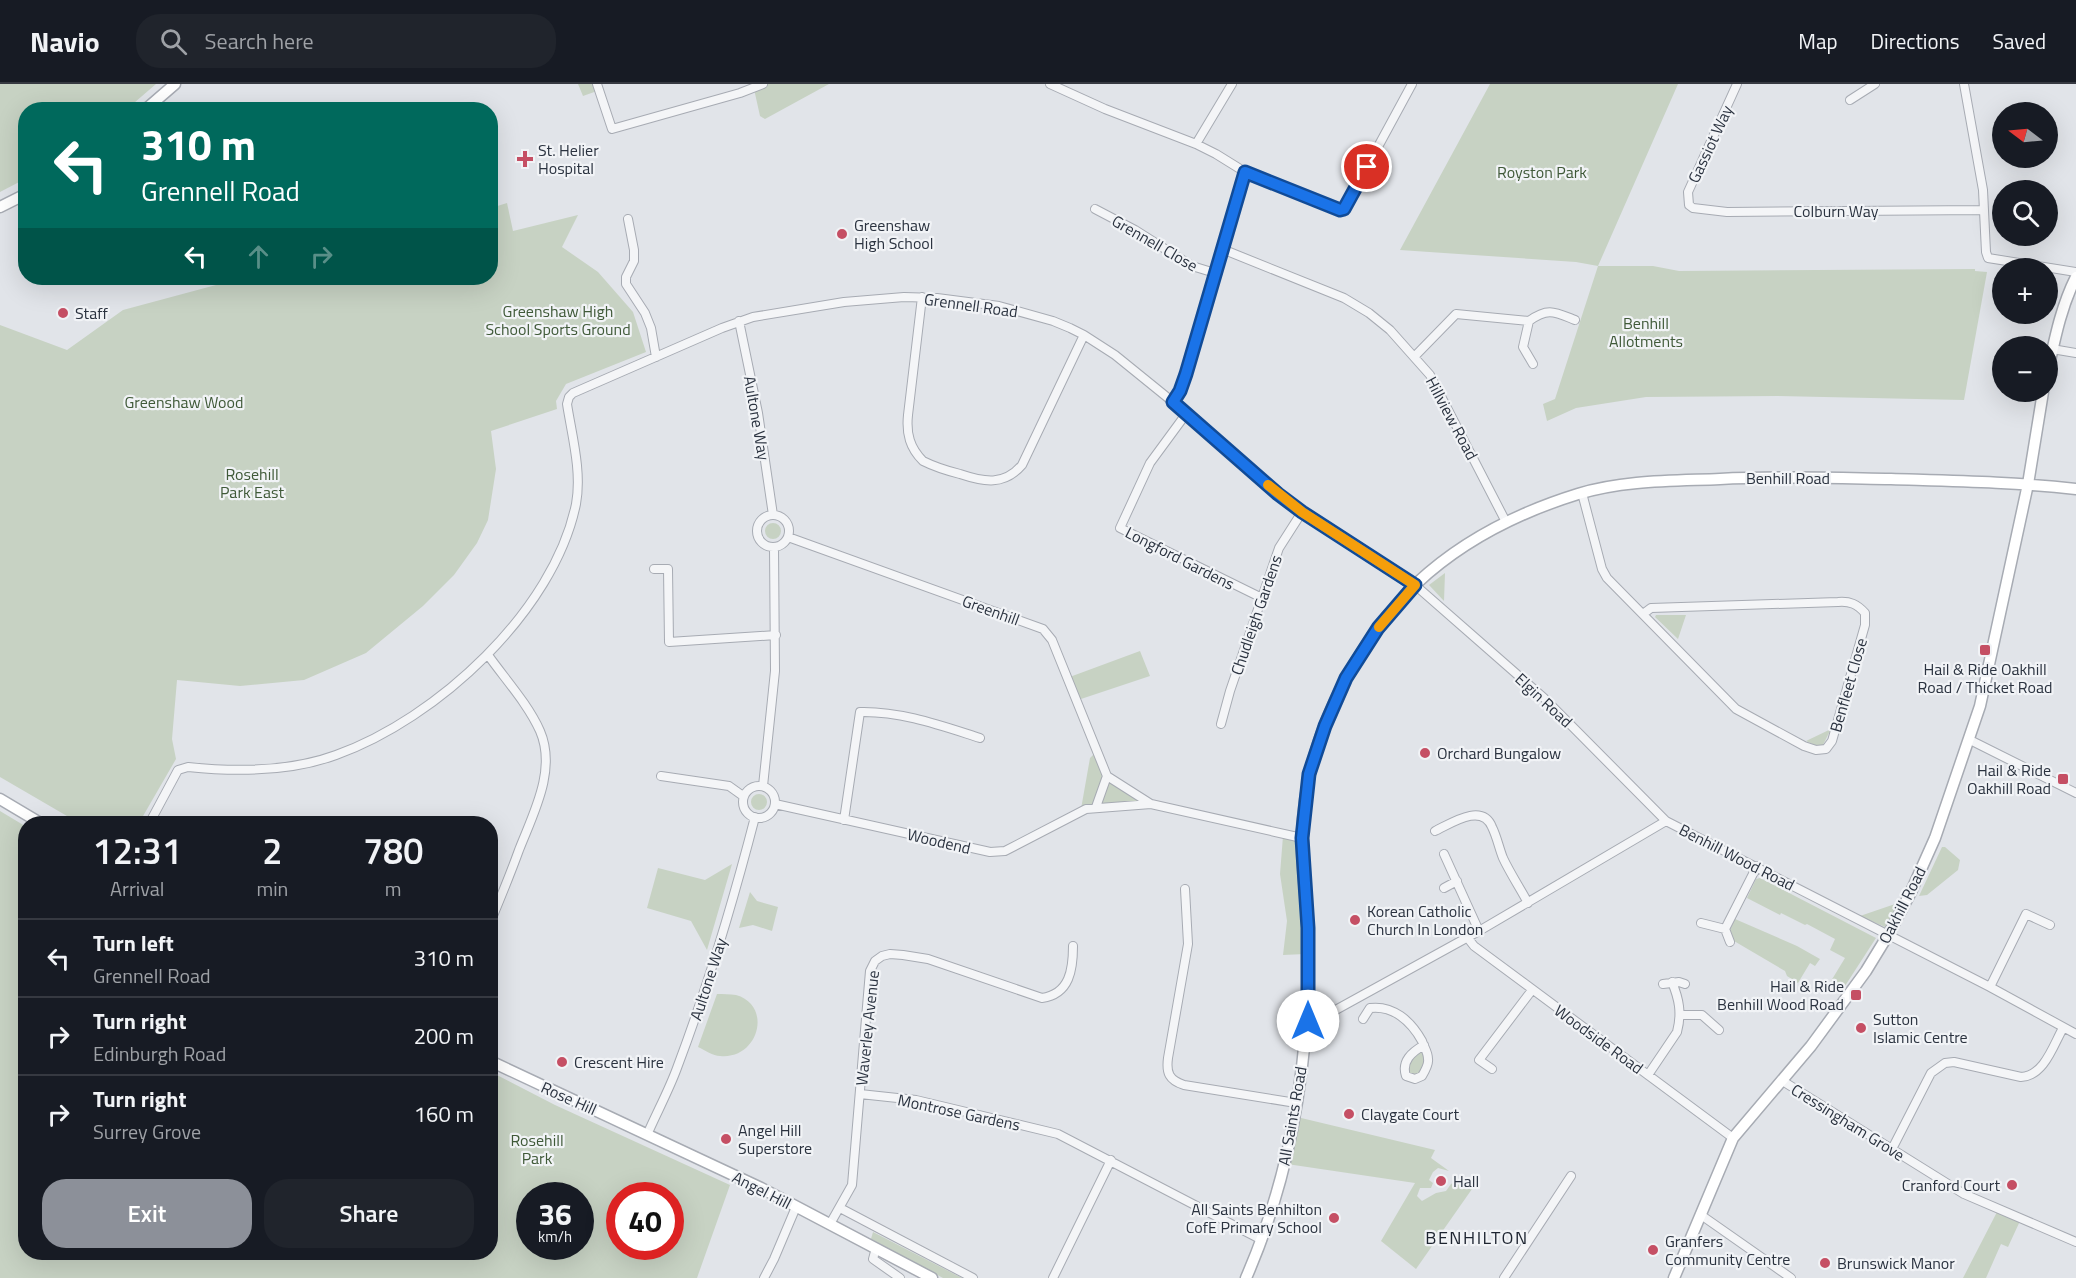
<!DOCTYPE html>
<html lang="en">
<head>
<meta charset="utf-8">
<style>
	:root { --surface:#171b24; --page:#20242c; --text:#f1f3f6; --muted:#9ea1a6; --line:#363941; --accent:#8c9099 }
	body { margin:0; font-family:"Titillium Web",sans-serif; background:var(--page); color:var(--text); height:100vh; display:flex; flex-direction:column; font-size:22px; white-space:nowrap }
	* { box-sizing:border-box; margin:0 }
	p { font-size:20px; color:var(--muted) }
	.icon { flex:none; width:33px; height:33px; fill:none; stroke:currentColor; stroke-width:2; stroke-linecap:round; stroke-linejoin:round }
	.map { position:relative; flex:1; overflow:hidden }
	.side { position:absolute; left:18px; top:732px; width:480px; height:444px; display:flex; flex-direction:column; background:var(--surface); border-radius:24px; box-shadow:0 6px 24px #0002 }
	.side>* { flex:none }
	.hud { position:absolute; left:18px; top:18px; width:480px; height:183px; border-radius:24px; box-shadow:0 6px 24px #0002; background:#00695c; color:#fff; overflow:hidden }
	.needle { width:39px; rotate:286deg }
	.fabs { position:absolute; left:1992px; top:18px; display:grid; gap:12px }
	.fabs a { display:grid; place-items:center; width:66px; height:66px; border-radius:50%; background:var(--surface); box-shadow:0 6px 24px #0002; font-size:30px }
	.speed { position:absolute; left:516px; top:1098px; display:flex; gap:12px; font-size:30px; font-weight:700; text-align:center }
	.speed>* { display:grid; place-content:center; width:78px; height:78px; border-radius:50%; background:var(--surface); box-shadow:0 6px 24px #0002; line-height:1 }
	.speed small { font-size:15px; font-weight:400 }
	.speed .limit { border:9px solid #d22; background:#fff; color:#111 }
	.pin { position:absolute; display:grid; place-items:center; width:51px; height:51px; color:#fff; margin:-26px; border:3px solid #fff; border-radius:50%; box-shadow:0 2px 6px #0007 }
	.me { position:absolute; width:66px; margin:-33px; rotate:0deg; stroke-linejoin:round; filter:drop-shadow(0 0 4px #0008) }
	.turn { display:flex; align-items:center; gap:21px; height:126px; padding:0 24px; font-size:27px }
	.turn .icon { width:78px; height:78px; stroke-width:2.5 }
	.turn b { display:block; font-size:42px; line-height:51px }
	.lanes { display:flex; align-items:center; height:57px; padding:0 24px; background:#0003; justify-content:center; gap:30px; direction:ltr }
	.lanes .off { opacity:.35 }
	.eta { display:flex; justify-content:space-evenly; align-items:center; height:102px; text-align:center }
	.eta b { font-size:36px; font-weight:600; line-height:42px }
	.action { display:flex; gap:12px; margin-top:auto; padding:12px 24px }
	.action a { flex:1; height:69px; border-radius:24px; background:var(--accent); color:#fff; font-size:24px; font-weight:600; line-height:69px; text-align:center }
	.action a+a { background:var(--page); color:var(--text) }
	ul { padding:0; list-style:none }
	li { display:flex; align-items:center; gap:18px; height:78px; padding:0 24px; border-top:2px solid var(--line) }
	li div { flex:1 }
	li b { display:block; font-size:22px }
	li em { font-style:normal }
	header { display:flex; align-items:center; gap:36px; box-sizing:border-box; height:84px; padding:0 30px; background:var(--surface); border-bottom:2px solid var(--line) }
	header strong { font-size:28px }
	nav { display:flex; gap:33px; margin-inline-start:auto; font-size:21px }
	.search { width:420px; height:54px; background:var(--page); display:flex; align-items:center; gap:15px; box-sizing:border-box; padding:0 21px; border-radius:24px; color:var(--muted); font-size:22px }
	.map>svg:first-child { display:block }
	.green { fill:#c7d2c3; fill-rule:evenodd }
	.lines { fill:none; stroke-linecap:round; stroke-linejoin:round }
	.street-casing { stroke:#a7abb3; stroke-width:10 }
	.secondary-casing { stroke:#a7abb3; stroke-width:13 }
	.street { stroke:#f4f5f7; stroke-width:8 }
	.secondary { stroke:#fff; stroke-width:10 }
	.route-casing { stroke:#114b97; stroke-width:15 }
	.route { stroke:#1a73e8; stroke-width:10 }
	.slow { stroke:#f59e0b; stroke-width:10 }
	.poi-dot { fill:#c54f64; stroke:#f1f3f6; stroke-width:2 }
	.labels { text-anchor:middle; stroke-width:4.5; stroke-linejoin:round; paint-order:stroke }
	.street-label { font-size:16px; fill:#2b3340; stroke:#f1f3f6 }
	.poi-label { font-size:16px; fill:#2b3340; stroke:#f1f3f6; text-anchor:start }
	.park-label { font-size:16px; fill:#405a39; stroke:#f1f3f6 }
	.neighbourhood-label { font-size:18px; letter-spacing:1.5px; fill:#1d2430; stroke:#f1f3f6 }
</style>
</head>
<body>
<header>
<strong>Navio</strong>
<div class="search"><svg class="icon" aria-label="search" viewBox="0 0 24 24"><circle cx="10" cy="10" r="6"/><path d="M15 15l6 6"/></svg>Search here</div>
<nav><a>Map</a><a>Directions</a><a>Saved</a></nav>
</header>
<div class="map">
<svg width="2076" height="1194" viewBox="0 0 2076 1194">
	<rect width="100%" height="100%" fill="#e1e4e9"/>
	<path class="green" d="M 0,0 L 156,0 L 127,25 L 26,26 L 25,95 L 0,108 Z
		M 578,0 L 595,0 L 597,7 L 583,12 Z
		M 768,0 L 829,0 L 765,35 L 760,32 L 754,5 Z
		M 1490,0 L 1678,0 L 1598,182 L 1653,182 L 1679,187 L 1975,185 L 1975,187 L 1987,188 L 1964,316 L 1777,312 L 1646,313 L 1576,324 L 1547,337 L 1543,320 L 1555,315 L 1598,182 L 1576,178 L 1400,166 Z
		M 507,119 L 513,147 L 578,131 L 562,163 L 598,188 L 633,228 L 646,268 L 566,300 L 556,317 L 557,325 L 491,347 L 496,385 L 488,436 L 477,459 L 454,491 L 423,522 L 366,569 L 304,596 L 240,602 L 177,596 L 172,655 L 176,675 L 139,739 L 79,739 L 0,693 L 0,241 L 67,266 L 123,226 L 242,194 L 490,194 L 491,124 Z
		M765 447a8 8 0 1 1 16 0a8 8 0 1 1-16 0Z
		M 1445,489 L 1444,517 L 1429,501 Z
		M 1656,531 L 1686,531 L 1678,555 L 1655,533 Z
		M 1140,567 L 1150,592 L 1075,617 L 1067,594 Z
		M 1831,645 L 1823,661 L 1817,662 L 1806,657 Z
		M 1095,669 L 1104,693 L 1144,718 L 1102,720 L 1081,725 L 1090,674 Z
		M751 718a8 8 0 1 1 16 0a8 8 0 1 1-16 0Z
		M 0,727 L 25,742 L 26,1168 L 490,1168 L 491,988 L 555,1021 L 730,1101 L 697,1194 L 0,1194 ZM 530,1112 L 580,1112 L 580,1162 L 530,1162 ZM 620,1112 L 670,1112 L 670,1162 L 620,1162 Z
		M 1283,752 L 1300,756 L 1305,870 L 1283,871 L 1287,837 L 1280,790 Z
		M 1942,763 L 1945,763 L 1960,776 L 1958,786 L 1927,811 L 1919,812 Z
		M 732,780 L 707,866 L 691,837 L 647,824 L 658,784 L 705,796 Z
		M 1760,794 L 1876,854 L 1843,905 L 1831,897 L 1845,874 L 1830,866 L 1835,855 L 1807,840 L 1805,841 L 1781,829 L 1780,831 L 1747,814 L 1756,795 Z
		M 750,808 L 757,817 L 778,823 L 772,847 L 753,841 L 739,844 Z
		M 1898,819 L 1885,843 L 1860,832 Z
		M 1735,835 L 1797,862 L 1820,875 L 1815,882 L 1810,879 L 1798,899 L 1787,892 L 1785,887 L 1734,857 L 1730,846 Z
		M 717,910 C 723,910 730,910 736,911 C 773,921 759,976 720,972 C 713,972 705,966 698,963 Z
		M 1423,966 L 1426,977 L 1420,990 L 1414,992 L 1409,990 L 1407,986 L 1411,973 Z
		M 1297,1033 L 1435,1066 L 1431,1074 L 1449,1087 L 1438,1084 L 1433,1088 L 1429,1096 L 1433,1099 L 1431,1104 L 1420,1104 L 1417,1112 L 1422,1117 L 1436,1109 L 1446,1107 L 1451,1100 L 1460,1095 L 1472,1105 L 1416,1185 L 1381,1157 L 1415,1099 L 1287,1080 Z
		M 1997,1128 L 2020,1137 L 2008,1163 L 2001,1160 L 1986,1194 L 1963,1194 Z
		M 873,1148 L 962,1194 L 943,1194 L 871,1155 Z"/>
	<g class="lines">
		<g class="street-casing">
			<path id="street" d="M 597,0 L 612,45 L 740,9 L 763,0
				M 1050,0 L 1105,25 L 1196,60 L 1216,70 L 1245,88 L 1340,126 L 1344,125 L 1348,118 L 1412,0
				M 1737,0 L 1688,108 L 1689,121 L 1693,124 L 1727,128 L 1984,126
				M 1964,0 L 1983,106 L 1986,168 L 1988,174 L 2076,188
				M 1850,16 L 1875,0
				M 1196,60 L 1232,0
				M 1095,125 L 1135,146 L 1192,182 L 1215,189
				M 628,135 L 634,166 L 634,177 L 626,193 L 626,200 L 645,229 L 651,244 L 656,273
				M 1222,165 L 1344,214 L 1369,229 L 1390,246 L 1430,291 L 1506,438
				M 922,213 L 908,331 C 906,350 910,364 923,377 C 935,383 948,387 960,390 C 984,398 1004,402 1022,381 L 1084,251
				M 739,237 L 758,329 L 773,431
				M 1529,237 L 1523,263 L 1533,280
				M 2052,265 L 2076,269
				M 1415,272 L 1456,230 L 1529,237 C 1548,223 1555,228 1575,236
				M 1173,318 L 1180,307 L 1186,290 L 1245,88
				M 1186,330 L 1150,379 L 1120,444 L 1262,514
				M 1582,409 L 1602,485 L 1607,494 L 1736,625 L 1804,662 L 1816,666 L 1826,665 L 1832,657 L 1865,541 L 1865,529 C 1857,520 1850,517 1838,518 L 1651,524 L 1643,530
				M757 447a16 16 0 1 1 32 0a16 16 0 1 1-32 0Z
				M 788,453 L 1043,545 L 1052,556 L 1107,692
				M 654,485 L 668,485 L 669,558 L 776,551
				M 488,571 C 505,595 528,620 540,647 C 557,686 533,730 519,766 C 510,791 500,815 490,839
				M 1221,640 L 1230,607 L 1279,464 L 1302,428
				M 1970,656 L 2076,709
				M 661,692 L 729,702 L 743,712
				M 1107,692 L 1151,720
				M743 718a16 16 0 1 1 32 0a16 16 0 1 1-32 0Z
				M 763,702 L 775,587 L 774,464
				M 775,720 L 990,768 L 1005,767 L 1086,725 L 1151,720 L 1302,754
				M 1096,723 L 1107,692
				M 844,736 L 860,628 C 901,627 942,642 980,654
				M 149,740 L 178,686 L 188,683 C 236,688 290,688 336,671 C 437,635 554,527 576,420 C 582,388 572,352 567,320 L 569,313 L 573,309 L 722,244 L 753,233 L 844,218 L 904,213 L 937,214 L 999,222 L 1053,237 L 1070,244 L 1084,251 L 1115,271 L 1173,318 L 1278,410 L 1302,428 L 1415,501 L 1544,614 L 1666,737 L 1990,903 L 2076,950
				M 1435,747 C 1450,740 1482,718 1492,743 C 1497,753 1499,764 1503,774 C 1510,789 1520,804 1528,819
				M 1444,770 L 1479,847
				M 1444,804 L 1457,797
				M 1185,805 L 1188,860 L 1168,974 C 1166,989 1169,996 1184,1001 L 1296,1019
				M 1701,839 L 1725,845
				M 1467,853 L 1474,862 L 1733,1054
				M 1730,858 L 1725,845 L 1757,782
				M 1663,900 L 1679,898 L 1685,900
				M 1990,903 L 2026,830 L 2050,841
				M 1680,931 L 1702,931 L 1719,946
				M 1363,935 L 1370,924 C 1393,921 1411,937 1422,957 C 1424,963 1428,968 1428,975 C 1429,980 1425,987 1422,992 L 1415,995 L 1406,992 C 1401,977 1412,968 1424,961
				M 1307,937 L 1332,928 L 1479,847 L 1666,737
				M 1492,985 L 1479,976 L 1532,906
				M 1648,991 L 1677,948 C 1682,929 1679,915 1672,898
				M 1781,996 L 1964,1110 L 2076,1158
				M 860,1010 L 916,1016 L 1058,1050 L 1262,1156
				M 647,1051 C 657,1028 669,1006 677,984 C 708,902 733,818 755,733
				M 1892,1065 L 1931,989 L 1945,979 L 1954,978 L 2021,993 C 2044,992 2053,962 2063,944
				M 840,1124 L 973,1194
				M 1701,1131 L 1791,1194
				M 830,1140 L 852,1101 L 870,887 L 875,877 L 882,872 L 890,870 L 903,871 L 928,875 L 1042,914 C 1070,910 1073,885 1073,862
				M 876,1164 L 873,1175 L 900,1194
				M 764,1194 L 774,1175 L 796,1123
				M 1053,1194 L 1111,1076
				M 1504,1194 L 1571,1092"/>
		</g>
		<g class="secondary-casing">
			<path id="secondary" d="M 145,26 L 175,0
				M 0,123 L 26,110
				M 2048,286 C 2055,254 2061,223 2076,193
				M 0,715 L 42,740
				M 490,977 L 761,1104 L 932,1194
				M 1246,1194 C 1294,1084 1311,965 1308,846 C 1307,815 1301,784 1302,753 C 1304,670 1340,589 1393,526 C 1401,517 1408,507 1417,499 C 1462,457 1520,428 1578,410 C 1624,396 1673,397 1720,395 C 1777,392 1834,394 1891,395 C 1953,397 2014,398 2076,405
				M 1674,1194 L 1733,1054 L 1811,962 L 1866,887 L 1888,851 L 1910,810 L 1935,754 L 1980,622 L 2028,400 L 2043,308"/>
		</g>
		<use href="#street" class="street"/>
		<use href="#secondary" class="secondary"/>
	</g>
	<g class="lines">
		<g class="route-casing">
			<path id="route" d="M 1308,937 L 1308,844 L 1302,754 L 1309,690 L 1325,642 L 1346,594 L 1378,544 L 1415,501 L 1302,428 L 1278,410 L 1173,318 L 1180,307 L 1186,290 L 1245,88 L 1340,126 L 1344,125 L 1367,83"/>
		</g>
		<use href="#route" class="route"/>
		<path class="slow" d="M 1268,401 L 1302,428 L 1415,501 L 1379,543"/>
	</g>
	<g class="poi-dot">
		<path d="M522 66h6v6h6v6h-6v6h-6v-6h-6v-6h6z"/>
		<circle cx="842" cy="150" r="6"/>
		<circle cx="63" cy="229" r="6"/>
		<rect x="1979" y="560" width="12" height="12" rx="3"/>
		<circle cx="1425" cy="669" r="6"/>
		<rect x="2057" y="689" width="12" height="12" rx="3"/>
		<circle cx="1355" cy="836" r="6"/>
		<rect x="1850" y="905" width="12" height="12" rx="3"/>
		<circle cx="1861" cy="944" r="6"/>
		<circle cx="562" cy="978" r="6"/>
		<circle cx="1349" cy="1030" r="6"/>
		<circle cx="726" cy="1055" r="6"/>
		<circle cx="1441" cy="1097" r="6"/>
		<circle cx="2012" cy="1101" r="6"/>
		<circle cx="1334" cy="1134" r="6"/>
		<circle cx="1653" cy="1166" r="6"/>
		<circle cx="1825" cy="1179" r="6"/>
	</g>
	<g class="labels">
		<g class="street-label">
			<text transform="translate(1710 60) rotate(-65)" y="6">Gassiot Way</text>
			<text x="1836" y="133">Colburn Way</text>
			<text transform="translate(1155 159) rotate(30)" y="6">Grennell Close</text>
			<text transform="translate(971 221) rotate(8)" y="6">Grennell Road</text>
			<text transform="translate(757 334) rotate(80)" y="6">Aultone Way</text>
			<text transform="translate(1452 334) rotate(62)" y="6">Hillview Road</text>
			<text x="1788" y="400">Benhill Road</text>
			<text transform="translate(1180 474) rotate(27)" y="6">Longford Gardens</text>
			<text transform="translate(991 526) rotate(20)" y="6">Greenhill</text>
			<text transform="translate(1256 531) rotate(-71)" y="6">Chudleigh Gardens</text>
			<text transform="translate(1848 601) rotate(-74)" y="6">Benfleet Close</text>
			<text transform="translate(1544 616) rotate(43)" y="6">Elgin Road</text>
			<text transform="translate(939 757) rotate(13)" y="6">Woodend</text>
			<text transform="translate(1737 773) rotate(27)" y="6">Benhill Wood Road</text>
			<text transform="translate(1902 821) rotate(-63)" y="6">Oakhill Road</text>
			<text transform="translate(708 895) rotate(-72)" y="6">Aultone Way</text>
			<text transform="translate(867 944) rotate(-84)" y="6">Waverley Avenue</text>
			<text transform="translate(1599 955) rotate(36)" y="6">Woodside Road</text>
			<text transform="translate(569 1014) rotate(24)" y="6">Rose Hill</text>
			<text transform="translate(959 1028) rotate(12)" y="6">Montrose Gardens</text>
			<text transform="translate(1292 1032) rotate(-80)" y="6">All Saints Road</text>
			<text transform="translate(1848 1038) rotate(32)" y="6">Cressingham Grove</text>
			<text transform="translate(762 1106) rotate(27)" y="6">Angel Hill</text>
		</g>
		<g class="poi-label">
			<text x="538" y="72">St. Helier<tspan x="538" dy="18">Hospital</tspan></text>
			<text x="854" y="147">Greenshaw<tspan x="854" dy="18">High School</tspan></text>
			<text x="75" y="235">Staff</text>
			<text x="1985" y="591" text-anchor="middle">Hail &amp; Ride Oakhill<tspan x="1985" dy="18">Road / Thicket Road</tspan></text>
			<text x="1437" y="675">Orchard Bungalow</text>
			<text x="2051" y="692" text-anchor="end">Hail &amp; Ride<tspan x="2051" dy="18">Oakhill Road</tspan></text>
			<text x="1367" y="833">Korean Catholic<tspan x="1367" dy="18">Church In London</tspan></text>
			<text x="1844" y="908" text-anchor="end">Hail &amp; Ride<tspan x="1844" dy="18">Benhill Wood Road</tspan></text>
			<text x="1873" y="941">Sutton<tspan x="1873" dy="18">Islamic Centre</tspan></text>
			<text x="574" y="984">Crescent Hire</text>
			<text x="1361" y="1036">Claygate Court</text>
			<text x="738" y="1052">Angel Hill<tspan x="738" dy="18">Superstore</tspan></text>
			<text x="1453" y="1103">Hall</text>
			<text x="2000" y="1107" text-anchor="end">Cranford Court</text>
			<text x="1322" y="1131" text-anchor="end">All Saints Benhilton<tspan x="1322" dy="18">CofE Primary School</tspan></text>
			<text x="1665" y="1163">Granfers<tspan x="1665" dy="18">Community Centre</tspan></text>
			<text x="1837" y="1185">Brunswick Manor</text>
		</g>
		<g class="park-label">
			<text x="1542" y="94">Royston Park</text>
			<text x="558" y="233">Greenshaw High<tspan x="558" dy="18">School Sports Ground</tspan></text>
			<text x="1646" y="245">Benhill<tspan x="1646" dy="18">Allotments</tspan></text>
			<text x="184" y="324">Greenshaw Wood</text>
			<text x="252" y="396">Rosehill<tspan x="252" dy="18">Park East</tspan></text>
			<text x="537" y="1062">Rosehill<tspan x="537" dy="18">Park</tspan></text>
		</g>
		<g class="neighbourhood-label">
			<text x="1477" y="1160">BENHILTON</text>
		</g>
	</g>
</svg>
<div class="fabs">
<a><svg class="needle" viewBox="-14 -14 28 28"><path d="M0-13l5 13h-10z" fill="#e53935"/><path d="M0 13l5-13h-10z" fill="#9ea1a6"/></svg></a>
<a><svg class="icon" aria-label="search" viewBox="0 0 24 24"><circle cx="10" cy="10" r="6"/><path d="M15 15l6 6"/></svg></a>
<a>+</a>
<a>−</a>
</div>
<div class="speed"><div>36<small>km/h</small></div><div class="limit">40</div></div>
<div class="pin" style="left:1367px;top:83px;background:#d93025"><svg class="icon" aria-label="arrive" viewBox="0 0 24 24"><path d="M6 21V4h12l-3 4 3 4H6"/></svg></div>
<svg class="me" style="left:1308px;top:937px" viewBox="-20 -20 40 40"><circle r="19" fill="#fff"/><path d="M0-13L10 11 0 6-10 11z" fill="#1a73e8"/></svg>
<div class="hud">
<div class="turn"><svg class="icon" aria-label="left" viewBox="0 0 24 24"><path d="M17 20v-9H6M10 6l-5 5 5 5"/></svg><div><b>310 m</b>Grennell Road</div></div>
<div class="lanes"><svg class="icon" aria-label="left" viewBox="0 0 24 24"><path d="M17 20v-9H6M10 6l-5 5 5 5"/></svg><svg class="icon off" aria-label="ahead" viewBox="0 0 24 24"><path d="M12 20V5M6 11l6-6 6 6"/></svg><svg class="icon off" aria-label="right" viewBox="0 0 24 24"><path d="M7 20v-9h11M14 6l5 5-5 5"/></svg></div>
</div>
<section class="side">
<div class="eta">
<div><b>12:31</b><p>Arrival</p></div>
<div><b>2</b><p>min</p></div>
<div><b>780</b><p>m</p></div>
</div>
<ul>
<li><svg class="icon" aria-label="left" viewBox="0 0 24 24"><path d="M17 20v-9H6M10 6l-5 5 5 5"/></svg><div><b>Turn left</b><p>Grennell Road</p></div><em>310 m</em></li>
<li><svg class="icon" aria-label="right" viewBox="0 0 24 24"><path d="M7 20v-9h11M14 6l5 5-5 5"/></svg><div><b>Turn right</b><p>Edinburgh Road</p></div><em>200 m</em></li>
<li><svg class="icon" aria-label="right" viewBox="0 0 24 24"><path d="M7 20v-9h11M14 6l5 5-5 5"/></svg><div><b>Turn right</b><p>Surrey Grove</p></div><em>160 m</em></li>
</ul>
<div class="action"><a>Exit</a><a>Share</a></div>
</section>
</div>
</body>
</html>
